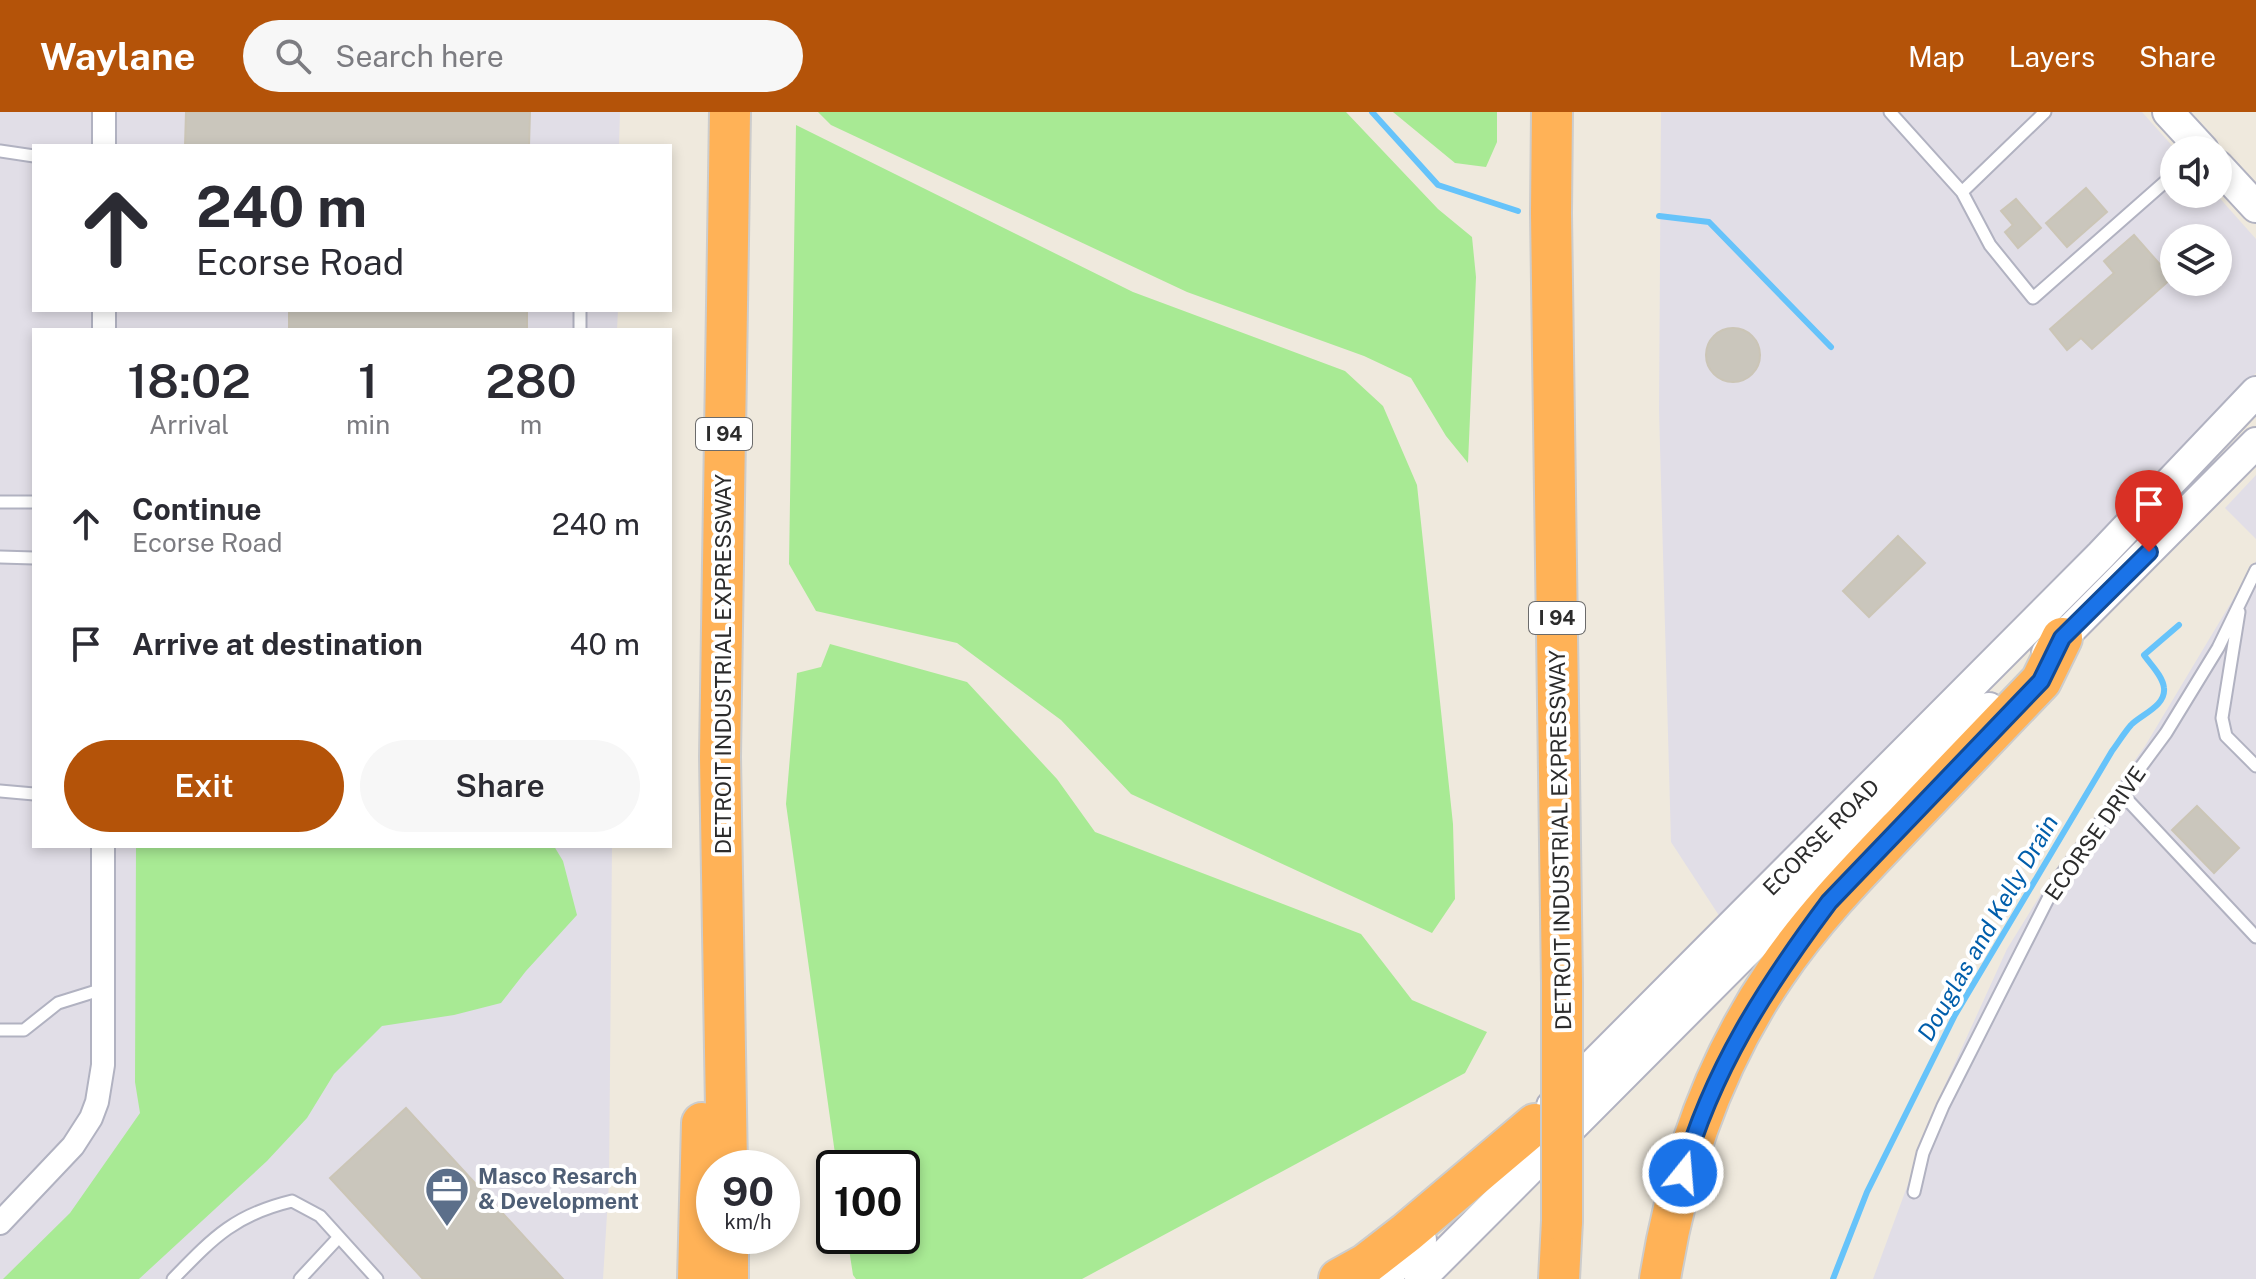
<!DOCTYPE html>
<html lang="en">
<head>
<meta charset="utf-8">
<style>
	:root { --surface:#fff; --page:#f7f7f7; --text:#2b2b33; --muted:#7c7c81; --accent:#b45309 }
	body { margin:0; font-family:"Public Sans",sans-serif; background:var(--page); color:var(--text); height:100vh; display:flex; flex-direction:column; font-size:30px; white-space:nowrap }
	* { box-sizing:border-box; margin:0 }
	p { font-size:26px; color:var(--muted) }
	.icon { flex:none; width:44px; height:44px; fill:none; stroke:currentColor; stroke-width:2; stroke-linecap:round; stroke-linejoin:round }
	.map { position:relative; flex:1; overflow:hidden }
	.panel { position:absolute; left:32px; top:216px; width:640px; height:520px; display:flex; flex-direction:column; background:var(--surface); border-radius:0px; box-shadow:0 4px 12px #0003 }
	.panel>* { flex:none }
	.guide { position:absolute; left:32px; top:32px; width:640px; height:168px; border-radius:0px; box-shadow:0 4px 12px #0003; background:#fff; color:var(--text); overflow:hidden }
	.controls { position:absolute; left:2160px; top:24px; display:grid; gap:16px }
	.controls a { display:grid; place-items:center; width:72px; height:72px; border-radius:50%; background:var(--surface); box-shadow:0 4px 12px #0003; font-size:40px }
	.speed { position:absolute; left:696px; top:1038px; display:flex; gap:16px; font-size:40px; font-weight:700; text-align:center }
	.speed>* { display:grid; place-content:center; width:104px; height:104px; border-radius:50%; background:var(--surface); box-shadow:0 4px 12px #0003; line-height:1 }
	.speed small { font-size:20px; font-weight:400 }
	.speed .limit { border:4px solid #111; border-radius:12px; background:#fff; color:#111 }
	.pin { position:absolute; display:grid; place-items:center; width:68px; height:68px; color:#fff; margin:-82px -34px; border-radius:50% 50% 50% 0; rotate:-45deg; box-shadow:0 0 8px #0007 }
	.pin .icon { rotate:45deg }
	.me { position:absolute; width:88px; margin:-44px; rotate:17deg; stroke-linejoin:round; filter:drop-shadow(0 0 6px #0008) }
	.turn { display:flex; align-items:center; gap:28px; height:168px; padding:0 32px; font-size:36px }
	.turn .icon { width:104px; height:104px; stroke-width:2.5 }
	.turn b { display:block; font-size:56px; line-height:68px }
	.eta { display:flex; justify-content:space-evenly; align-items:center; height:136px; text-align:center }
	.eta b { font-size:48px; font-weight:600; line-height:56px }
	.button { display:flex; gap:16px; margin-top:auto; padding:16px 32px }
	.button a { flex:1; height:92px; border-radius:48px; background:var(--accent); color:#fff; font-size:32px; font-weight:600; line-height:92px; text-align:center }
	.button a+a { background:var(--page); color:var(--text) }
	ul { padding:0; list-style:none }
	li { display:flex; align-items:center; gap:24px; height:120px; padding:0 32px }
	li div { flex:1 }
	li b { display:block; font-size:30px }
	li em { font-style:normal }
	header { display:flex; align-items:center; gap:48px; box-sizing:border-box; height:112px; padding:0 40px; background:var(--accent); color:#fff }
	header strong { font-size:38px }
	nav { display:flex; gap:44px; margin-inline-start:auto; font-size:28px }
	.search { width:560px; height:72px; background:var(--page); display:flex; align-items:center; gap:20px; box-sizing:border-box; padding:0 28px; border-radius:44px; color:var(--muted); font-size:30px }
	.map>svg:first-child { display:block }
	.industrial { fill:#e1dee7; fill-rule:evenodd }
	.green { fill:#a8ea94 }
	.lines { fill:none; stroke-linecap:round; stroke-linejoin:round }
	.stream { stroke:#66c3fa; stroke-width:6 }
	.building { fill:#cac6bc; stroke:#cbc5b6; stroke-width:2 }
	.lane-casing { stroke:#b1b2c1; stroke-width:15 }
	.street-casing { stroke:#b1b2c1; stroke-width:26 }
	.secondary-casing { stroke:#b1b2c1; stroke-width:34 }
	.highway-casing { stroke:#ccc; stroke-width:44 }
	.lane { stroke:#fff; stroke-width:11 }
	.street { stroke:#fff; stroke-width:22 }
	.secondary { stroke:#fff; stroke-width:30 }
	.highway { stroke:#ffb257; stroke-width:40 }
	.highway-bridge-casing { stroke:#ccc; stroke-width:44; stroke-linecap:butt }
	.highway-bridge { stroke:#ffb257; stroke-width:40 }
	.route-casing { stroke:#114b97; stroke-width:20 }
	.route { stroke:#1a73e8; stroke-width:14 }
	.labels { text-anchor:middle; stroke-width:8; stroke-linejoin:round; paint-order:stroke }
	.shield { fill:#fff; stroke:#6b6b6b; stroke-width:2 }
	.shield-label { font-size:20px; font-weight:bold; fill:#2c2c2c }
	.street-label { font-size:22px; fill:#2c2c2c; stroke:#fff }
	.service-label { font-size:22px; font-weight:bold; fill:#4e5e75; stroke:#fff; text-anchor:start }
	.water-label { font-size:24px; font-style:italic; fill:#005eab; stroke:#fff }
</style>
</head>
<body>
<header>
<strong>Waylane</strong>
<div class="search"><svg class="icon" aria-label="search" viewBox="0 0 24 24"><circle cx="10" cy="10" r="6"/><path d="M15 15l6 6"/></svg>Search here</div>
<nav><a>Map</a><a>Layers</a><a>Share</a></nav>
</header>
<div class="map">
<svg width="2256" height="1167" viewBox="0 0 2256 1167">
	<rect width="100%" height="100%" fill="#efe9dd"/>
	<path class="industrial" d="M 0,0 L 620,0 L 619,34 L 34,34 L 34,198 L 618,198 L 617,218 L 34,218 L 34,734 L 612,734 L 609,1070 L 603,1167 L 0,1167 Z
		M 1661,0 L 2142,0 L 2176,38 L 2174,82 L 2216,82 L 2256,127 L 2256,261 L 2160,364 L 1720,805 L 1671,730 L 1659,298 ZM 2174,126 L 2218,126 L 2218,170 L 2174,170 Z
		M 2256,363 L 2256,427 L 2225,396 Z
		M 2256,449 L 2256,1167 L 1873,1167 L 1943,977 L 2007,837 L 2052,764 L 2145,634 Z"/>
	<path class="green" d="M 818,0 L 1346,0 L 1438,97 L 1472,125 L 1476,165 L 1468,351 L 1446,324 L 1411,266 L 1364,244 L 1187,180 L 831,13 Z
		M 1393,0 L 1497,0 L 1497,30 L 1486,55 L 1455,51 Z
		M 796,13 L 1133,180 L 1345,259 L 1383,294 L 1417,373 L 1453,712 L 1455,787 L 1432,821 L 1131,682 L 1061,608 L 957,531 L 816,499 L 789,452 Z
		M 830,532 L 967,570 L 1057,667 L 1095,720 L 1361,822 L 1412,888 L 1487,920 L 1465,961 L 1082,1167 L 856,1167 L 853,1163 L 847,1124 L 902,1124 L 902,1056 L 837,1056 L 786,692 L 797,561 L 821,555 Z
		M 136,734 L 554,734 L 563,749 L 577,803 L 526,859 L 501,891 L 454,903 L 382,914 L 334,962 L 307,1006 L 267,1049 L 139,1167 L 3,1167 L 70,1101 L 140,1001 L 135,970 Z"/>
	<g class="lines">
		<path class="stream" d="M 1372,0 L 1438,73 L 1518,99
			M 1659,104 L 1709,110 L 1831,235
			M 1833,1167 L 1867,1080 L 1955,903 L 2112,639 C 2118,631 2124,621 2131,613 C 2142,602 2166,594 2164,576 C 2163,564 2150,552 2144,543 L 2179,513"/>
	</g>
	<path class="building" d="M 186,0 L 530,0 L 529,34 L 185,34 Z
		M 2086,76 L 2107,100 L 2067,135 L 2046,111 Z
		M 2016,87 L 2041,116 L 2018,136 L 2005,120 L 2013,113 L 2001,99 Z
		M 2134,123 L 2172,166 L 2092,237 L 2081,226 L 2067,238 L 2050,217 L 2114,161 L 2104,149 Z
		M 289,198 L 527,198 L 527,218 L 289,218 Z
		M1706 243a27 27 0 1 1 54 0a27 27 0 1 1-54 0Z
		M 1898,424 L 1925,451 L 1869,505 L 1843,479 Z
		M 2197,694 L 2239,736 L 2214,761 L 2172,718 Z
		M 406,996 L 563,1167 L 423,1167 L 330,1066 Z"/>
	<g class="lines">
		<g class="lane-casing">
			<path id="lane" d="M 1890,0 L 1962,80
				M 2045,0 L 1962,80 L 1990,133 L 2033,186 L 2174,62
				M 0,39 L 34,44
				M 580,198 L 580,218
				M 0,390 L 34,390
				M 0,445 L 34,446
				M 2239,500 L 2222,606 L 2226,624 L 2256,654
				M 0,679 L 34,682
				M 2121,681 L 2256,825
				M 0,918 L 24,918 L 58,891 L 103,877
				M 1914,1080 L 1923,1041 L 1943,994 L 2058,767 L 2166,621 L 2218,536 L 2256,458
				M 173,1167 C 213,1126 234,1103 292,1089 L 320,1104 L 377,1167
				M 300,1167 L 339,1125"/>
		</g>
		<g class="street-casing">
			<path id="street" d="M 104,0 L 104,34
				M 104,198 L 104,218
				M 0,1111 L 73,1034 L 91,1006 L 97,990 L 103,953 L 103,734"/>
		</g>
		<g class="secondary-casing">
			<path id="secondary" d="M 2168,0 L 2203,38
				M 2218,54 L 2256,95
				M 2047,541 L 2256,331
				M 1552,994 L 2101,443 L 2256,280
				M 1383,1167 L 1421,1128
				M 1420,1167 L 1989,596"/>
		</g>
		<g class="highway-casing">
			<path id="highway" d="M 1552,0 L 1551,101 L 1562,871
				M 727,1056 L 720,645 L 730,0
				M 728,1124 L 728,1167
				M 698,1167 L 702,1011
				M 1339,1167 L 1366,1152 L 1406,1121 L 1535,1012
				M 1559,1167 L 1562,1109
				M 1660,1167 C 1677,1060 1713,953 1775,862 C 1813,806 1859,759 1906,710 C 1951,663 1996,616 2041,569 L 2062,526"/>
		</g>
		<use href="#lane" class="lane"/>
		<use href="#street" class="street"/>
		<use href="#secondary" class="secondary"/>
		<use href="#highway" class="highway"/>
		<g class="highway-bridge-casing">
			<path id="highway-bridge" d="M 1562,1109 L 1562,871"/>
		</g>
		<use href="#highway-bridge" class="highway-bridge"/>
	</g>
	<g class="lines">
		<g class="route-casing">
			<path id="route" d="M 1683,1061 C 1711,959 1767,873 1829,790 L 2041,569 L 2062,526 L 2149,440"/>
		</g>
		<use href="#route" class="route"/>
	</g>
	<defs>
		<g id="office-pin" transform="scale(2.3)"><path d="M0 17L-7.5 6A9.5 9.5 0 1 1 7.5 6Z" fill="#5c6f8a" stroke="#fff"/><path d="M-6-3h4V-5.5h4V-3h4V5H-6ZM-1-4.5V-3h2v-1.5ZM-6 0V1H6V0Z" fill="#fff"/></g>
	</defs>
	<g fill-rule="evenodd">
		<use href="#office-pin" x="447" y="1077"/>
	</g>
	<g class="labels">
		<g class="shield">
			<rect x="696" y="306" width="56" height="32" rx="6"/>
			<rect x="1529" y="490" width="56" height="32" rx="6"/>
		</g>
		<g class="shield-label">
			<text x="724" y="329">I 94</text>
			<text x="1557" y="513">I 94</text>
		</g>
		<g class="street-label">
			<text transform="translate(723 552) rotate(-90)" y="8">DETROIT INDUSTRIAL EXPRESSWAY</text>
			<text transform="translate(2095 721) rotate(-55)" y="8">ECORSE DRIVE</text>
			<text transform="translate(1821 725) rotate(-45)" y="8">ECORSE ROAD</text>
			<text transform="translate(1560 728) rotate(-91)" y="8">DETROIT INDUSTRIAL EXPRESSWAY</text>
		</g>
		<g class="service-label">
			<text x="478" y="1072">Masco Resarch<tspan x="478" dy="25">&amp; Development</tspan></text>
		</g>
		<g class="water-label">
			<text transform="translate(1988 816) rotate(-60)" y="8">Douglas and Kelly Drain</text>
		</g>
	</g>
</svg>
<div class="controls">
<a><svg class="icon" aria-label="sound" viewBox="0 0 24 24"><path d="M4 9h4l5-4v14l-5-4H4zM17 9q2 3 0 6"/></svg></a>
<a><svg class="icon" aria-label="layers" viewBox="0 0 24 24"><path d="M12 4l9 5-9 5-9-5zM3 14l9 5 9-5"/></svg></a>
</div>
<div class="speed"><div>90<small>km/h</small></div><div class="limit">100</div></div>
<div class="pin" style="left:2149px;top:440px;background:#d93025"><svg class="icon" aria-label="arrive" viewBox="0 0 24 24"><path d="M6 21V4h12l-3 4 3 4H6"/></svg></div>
<svg class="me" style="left:1683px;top:1061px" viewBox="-20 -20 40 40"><circle r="17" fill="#1a73e8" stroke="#fff" stroke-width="3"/><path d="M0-11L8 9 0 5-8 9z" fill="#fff"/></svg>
<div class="guide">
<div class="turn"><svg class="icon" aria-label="ahead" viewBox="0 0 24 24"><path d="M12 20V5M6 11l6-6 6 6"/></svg><div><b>240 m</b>Ecorse Road</div></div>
</div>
<section class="panel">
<div class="eta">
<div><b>18:02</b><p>Arrival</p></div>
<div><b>1</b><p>min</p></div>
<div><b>280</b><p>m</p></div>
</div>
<ul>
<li><svg class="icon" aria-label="ahead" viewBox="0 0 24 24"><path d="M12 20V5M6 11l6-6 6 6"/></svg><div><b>Continue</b><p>Ecorse Road</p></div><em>240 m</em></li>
<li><svg class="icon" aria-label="arrive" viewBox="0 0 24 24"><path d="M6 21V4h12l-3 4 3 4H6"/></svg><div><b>Arrive at destination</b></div><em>40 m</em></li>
</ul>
<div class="button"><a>Exit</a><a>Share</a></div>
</section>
</div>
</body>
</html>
